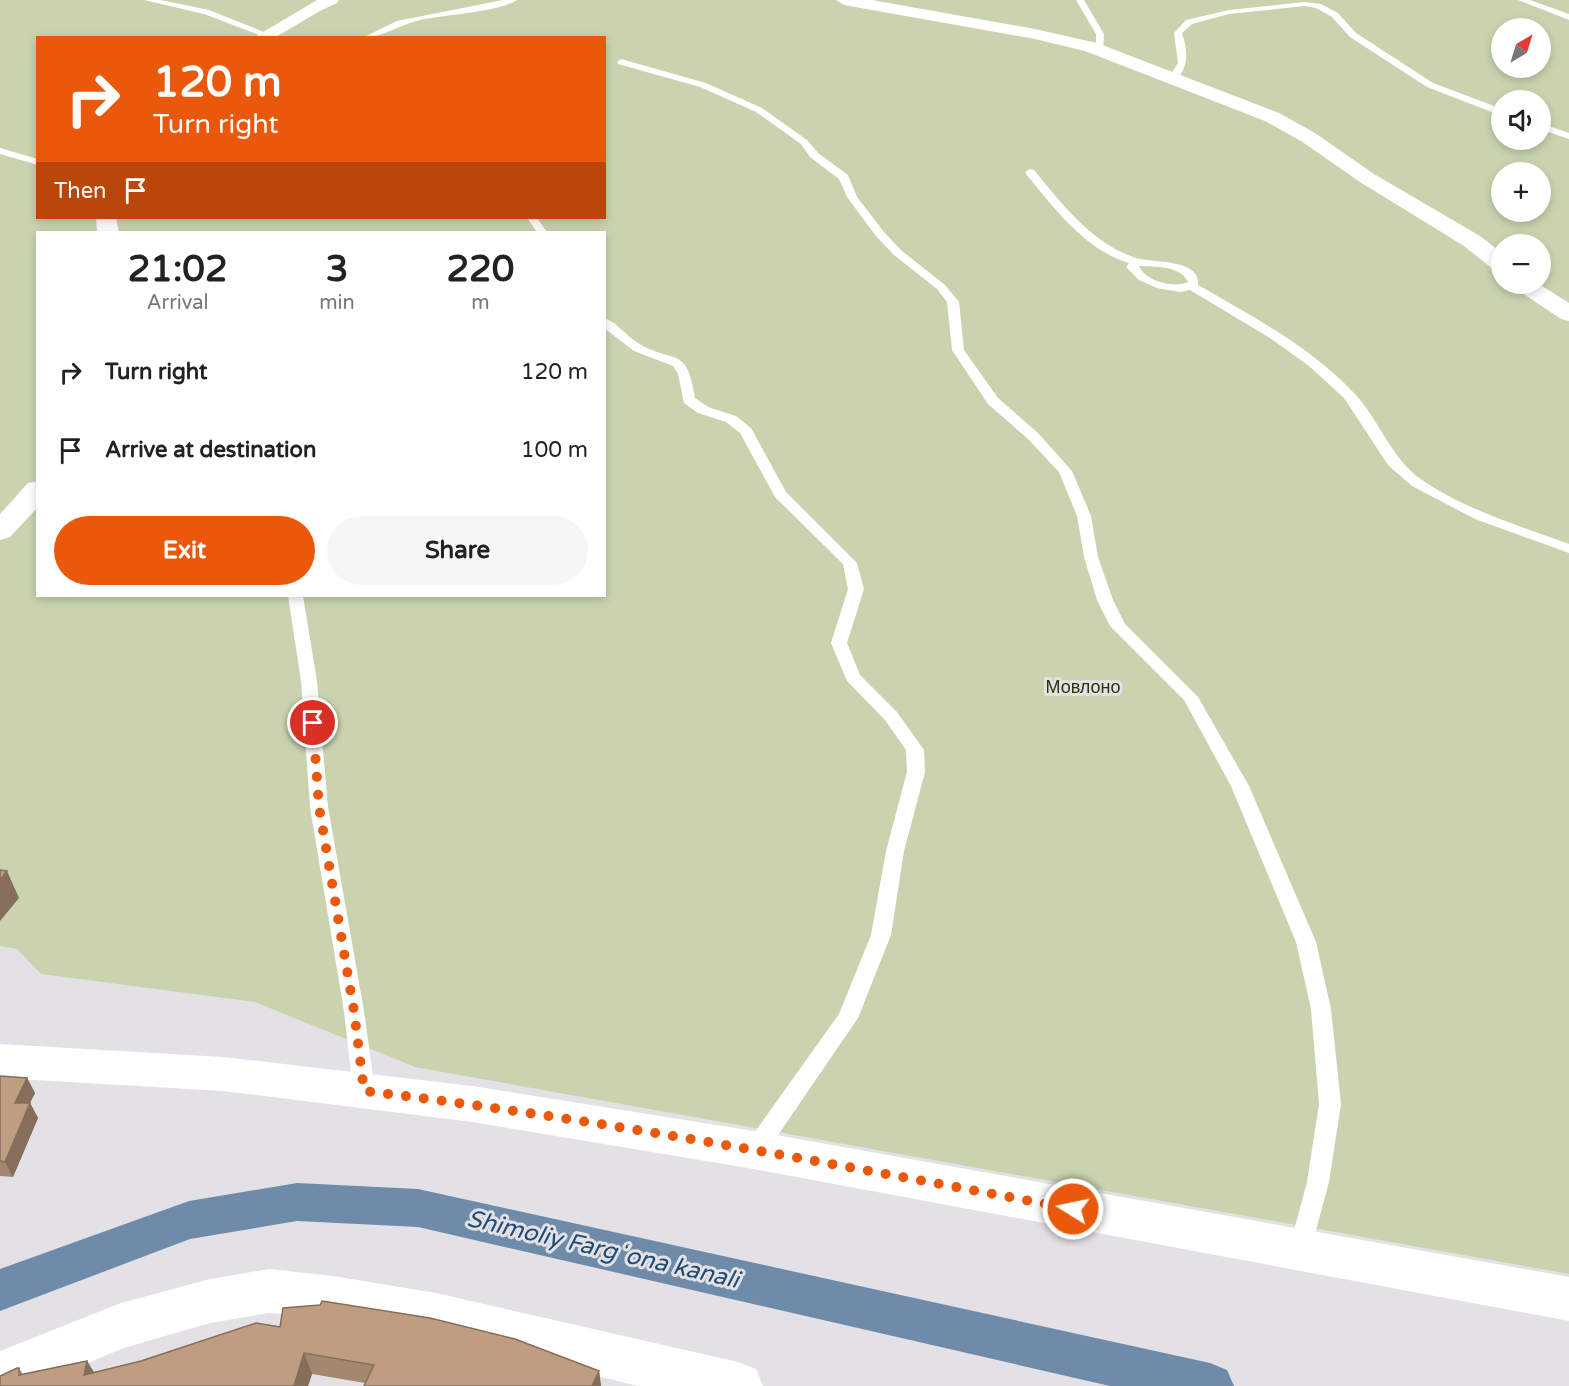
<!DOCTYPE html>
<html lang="en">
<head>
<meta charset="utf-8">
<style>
	:root { --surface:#fff; --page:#f6f6f6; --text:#222; --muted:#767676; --accent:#ea580c }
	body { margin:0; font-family:"Varela Round",sans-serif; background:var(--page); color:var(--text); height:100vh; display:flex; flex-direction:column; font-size:22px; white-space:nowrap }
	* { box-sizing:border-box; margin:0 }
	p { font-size:20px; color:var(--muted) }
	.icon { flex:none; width:33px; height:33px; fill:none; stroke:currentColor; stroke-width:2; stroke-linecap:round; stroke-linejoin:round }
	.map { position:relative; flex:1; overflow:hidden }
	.panel { position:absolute; left:36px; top:231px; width:570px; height:366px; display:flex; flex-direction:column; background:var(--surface); border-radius:0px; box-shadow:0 3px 9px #0003 }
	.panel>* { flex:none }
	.guide { position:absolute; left:36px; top:36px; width:570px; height:183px; border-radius:0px; box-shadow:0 3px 9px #0003; background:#ea580c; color:#fff; overflow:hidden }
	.needle { width:39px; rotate:38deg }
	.fabs { position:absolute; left:1491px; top:18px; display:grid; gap:12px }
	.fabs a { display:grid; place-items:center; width:60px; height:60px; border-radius:50%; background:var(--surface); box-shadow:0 3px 9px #0003; font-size:30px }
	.pin { position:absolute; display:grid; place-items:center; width:51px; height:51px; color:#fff; margin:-26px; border:3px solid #fff; border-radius:50%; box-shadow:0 2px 6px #0007 }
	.me { position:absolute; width:66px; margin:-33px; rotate:280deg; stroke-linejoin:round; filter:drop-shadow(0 0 4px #0008) }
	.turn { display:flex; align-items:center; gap:21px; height:126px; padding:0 18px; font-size:27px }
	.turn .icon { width:78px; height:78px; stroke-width:2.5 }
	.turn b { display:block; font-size:42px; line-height:51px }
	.then { display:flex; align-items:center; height:57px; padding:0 18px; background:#0003; gap:12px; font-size:22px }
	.eta { display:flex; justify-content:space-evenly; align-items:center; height:102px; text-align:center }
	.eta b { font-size:36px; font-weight:700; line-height:42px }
	.button { display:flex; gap:12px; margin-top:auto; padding:12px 18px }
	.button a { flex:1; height:69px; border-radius:36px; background:var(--accent); color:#fff; font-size:24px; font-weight:700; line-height:69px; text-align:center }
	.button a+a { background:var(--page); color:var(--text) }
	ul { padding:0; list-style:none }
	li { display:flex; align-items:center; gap:18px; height:78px; padding:0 18px }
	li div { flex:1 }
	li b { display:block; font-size:22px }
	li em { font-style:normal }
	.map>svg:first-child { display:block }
	.green { fill:#c9d4af; fill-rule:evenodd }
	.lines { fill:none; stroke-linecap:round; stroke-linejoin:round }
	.canal { fill:#6e8ca9; fill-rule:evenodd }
	.lane { fill:#fff; fill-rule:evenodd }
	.street { fill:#fff; fill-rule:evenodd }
	.secondary { fill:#fff; fill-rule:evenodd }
	.wall { fill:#a3876f }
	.shaded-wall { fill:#856e5a }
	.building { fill:#be9d81; stroke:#856e5a; stroke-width:1.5 }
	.route { stroke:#ea580c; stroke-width:10; stroke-dasharray:0 18 }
	.labels { text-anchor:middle; stroke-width:6; stroke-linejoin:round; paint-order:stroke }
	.park-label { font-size:18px; fill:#2c3607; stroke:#e3e1e5 }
	.near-water-label { font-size:24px; font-style:italic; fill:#1d4c74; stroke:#e3e1e5 }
</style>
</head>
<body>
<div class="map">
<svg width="1569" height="1386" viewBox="0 0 1569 1386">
	<rect width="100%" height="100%" fill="#e3e1e5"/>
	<path class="green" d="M 0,0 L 1569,0 L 1569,1274 L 415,1067 L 255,1002 L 41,974 L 17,949 L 0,946 ZM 1502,28 L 1540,28 L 1540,68 L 1502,68 ZM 38,38 L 604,38 L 604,218 L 38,218 ZM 1502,100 L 1540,100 L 1540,140 L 1502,140 ZM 1502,172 L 1540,172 L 1540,212 L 1502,212 ZM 38,232 L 604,232 L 604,596 L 38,596 ZM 1502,244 L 1540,244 L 1540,284 L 1502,284 Z"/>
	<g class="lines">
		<path class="canal" d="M 297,1183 L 418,1189 L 1210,1363 L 1227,1370 L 1234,1386 L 1110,1386 L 418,1227 L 297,1221 L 190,1239 L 0,1311 L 0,1269 L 189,1201 Z"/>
		<path class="lane" d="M 144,0 L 160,0 L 209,10 L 269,34 L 262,36 L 204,14 Z
			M 503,0 L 517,0 C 496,13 443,14 416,21 C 398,26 380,38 362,38 L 397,21 Z
			M 1076,0 L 1084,0 L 1104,34 L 1103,52 L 1096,50 L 1096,34 Z
			M 1518,0 L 1530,0 L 1569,14 L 1569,20 Z
			M 1304,2 L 1321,4 L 1338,13 L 1356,33 L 1433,83 L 1502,109 L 1502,116 L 1427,87 L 1350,37 L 1332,17 L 1316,8 L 1304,6 L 1229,14 L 1192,24 L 1182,33 C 1188,52 1189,65 1176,81 L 1168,79 L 1178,63 L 1174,33 L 1186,20 L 1229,10 Z
			M 621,59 L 706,83 L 762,108 L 807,140 L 818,153 L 848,175 L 857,197 L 884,232 L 902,251 L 945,285 L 959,302 L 964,350 L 998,398 L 1038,433 L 1072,471 L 1091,516 L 1098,557 L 1113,600 L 1125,624 L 1198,697 L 1249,786 L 1316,942 L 1331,1009 L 1341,1104 L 1329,1182 L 1309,1256 L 1301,1259 L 1293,1256 L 1289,1249 L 1307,1182 L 1319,1104 L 1311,1009 L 1296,942 L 1231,786 L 1184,700 L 1110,626 L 1097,600 L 1084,557 L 1077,516 L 1059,472 L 1028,439 L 988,404 L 952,350 L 947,302 L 937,289 L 894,255 L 876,236 L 847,197 L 839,179 L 810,157 L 801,144 L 756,112 L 700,87 L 618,64 L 617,62 Z
			M 1540,123 L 1569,133 L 1569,139 L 1540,129 Z
			M 0,148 L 38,159 L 38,165 L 0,154 Z
			M 1030,169 L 1034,170 C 1061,203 1091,242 1133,257 C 1149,264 1201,257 1198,285 C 1252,316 1309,346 1352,391 C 1380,419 1389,457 1422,480 C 1466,510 1520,526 1569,544 L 1569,553 L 1475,519 L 1412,486 L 1388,465 L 1344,398 L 1309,366 L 1270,338 L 1190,290 L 1180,292 L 1157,288 L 1139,280 L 1126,267 L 1129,263 C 1085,250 1054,208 1026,174 L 1025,172 ZM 1139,266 C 1155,267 1180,265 1188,282 C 1173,289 1144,280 1139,266 Z
			M 527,218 L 537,218 L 547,232 L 537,232 Z
			M 604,318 C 617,322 626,336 638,343 C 674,365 687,344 695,398 L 708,407 L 736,416 L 751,428 L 786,492 L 857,563 L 864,589 L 847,643 L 860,675 L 897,712 L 924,750 L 925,772 L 904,851 L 891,935 L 858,1018 L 763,1157 L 755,1159 L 747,1157 L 744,1150 L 747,1143 L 839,1014 L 871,935 L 886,851 L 907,772 L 906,750 L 885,720 L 847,681 L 831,643 L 848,589 L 843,564 L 775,497 L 740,433 L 726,422 L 698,413 L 684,403 L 678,374 L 673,366 L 634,351 L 604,328 Z
			M 288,596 L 303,596 L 317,681 L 328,807 L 364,1011 L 375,1091 L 372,1097 L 364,1100 L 356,1097 L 353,1091 L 344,1011 L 310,807 L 301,681 Z"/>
		<path class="street" d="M 317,0 L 339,0 L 337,3 L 320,11 L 274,38 L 253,38 Z
			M 836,0 L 872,0 L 1035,29 L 1097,43 L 1279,113 L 1315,133 L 1374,174 L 1480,236 L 1502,253 L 1502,272 L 1494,270 L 1464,246 L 1360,182 L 1301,141 L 1265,121 L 1085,51 L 1035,39 L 844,5 Z
			M 96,218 L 116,218 L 119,232 L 97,232 Z
			M 1513,284 L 1539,284 L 1569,303 L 1569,321 L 1561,319 L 1516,289 Z
			M 38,481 L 38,507 L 10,537 L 0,540 L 0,514 L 28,483 Z
			M 0,1044 L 223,1057 L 472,1086 L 754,1131 L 1569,1277 L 1569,1321 L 754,1169 L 472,1122 L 223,1091 L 0,1078 Z"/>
		<path class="secondary" d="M 269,1269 L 333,1276 L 436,1293 L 738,1362 L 756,1369 L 763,1386 L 638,1386 L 436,1337 L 333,1320 L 269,1313 L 210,1323 L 124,1348 L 31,1386 L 0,1386 L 0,1351 L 121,1303 L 210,1279 Z"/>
	</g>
	<path class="wall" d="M 0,1076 L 27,1078 L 35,1093 L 30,1103 L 38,1118 L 13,1177 L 0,1176 Z
		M 256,1323 L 599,1371 L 601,1386 L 364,1386 L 365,1383 L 312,1374 L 308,1386 L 0,1386 L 19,1368 L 23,1375 L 87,1361 L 94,1372 L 141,1361 Z"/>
	<path class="shaded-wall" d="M 7,871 L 19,898 L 0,921 L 0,880 Z
		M 27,1078 L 35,1093 L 22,1118 L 15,1103 Z
		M 30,1103 L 38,1118 L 13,1177 L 5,1162 Z
		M 304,1353 L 312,1374 L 308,1386 L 294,1386 Z
		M 87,1361 L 99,1381 L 84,1375 Z
		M 599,1371 L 601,1386 L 592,1386 Z"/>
	<path class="building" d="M 0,870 L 7,871 L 0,880 Z
		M 0,1076 L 27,1078 L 15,1103 L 30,1103 L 5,1162 L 0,1161 Z
		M 322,1301 L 430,1318 L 515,1339 L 599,1371 L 592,1386 L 364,1386 L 374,1365 L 304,1353 L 294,1386 L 0,1386 L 0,1376 L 17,1368 L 19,1368 L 19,1375 L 87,1361 L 84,1375 L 141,1361 L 256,1323 L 280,1327 L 283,1308 L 320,1305 Z"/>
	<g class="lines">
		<path class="route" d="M 313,723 L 319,807 L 354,1011 L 364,1091 C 602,1119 838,1165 1073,1209"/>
	</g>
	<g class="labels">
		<g class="park-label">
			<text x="1083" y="693">Мовлоно</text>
		</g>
		<g class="near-water-label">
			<text transform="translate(603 1249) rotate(13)" y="8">Shimoliy Fargʻona kanali</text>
		</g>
	</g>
</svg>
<div class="fabs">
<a><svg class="needle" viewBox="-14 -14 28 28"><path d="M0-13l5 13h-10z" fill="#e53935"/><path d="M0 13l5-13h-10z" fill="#767676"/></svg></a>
<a><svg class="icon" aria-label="sound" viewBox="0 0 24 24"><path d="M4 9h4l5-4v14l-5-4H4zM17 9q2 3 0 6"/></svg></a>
<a>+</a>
<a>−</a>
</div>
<div class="pin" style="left:313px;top:723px;background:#d93025"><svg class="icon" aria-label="arrive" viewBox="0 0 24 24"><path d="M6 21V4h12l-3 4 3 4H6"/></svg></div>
<svg class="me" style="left:1073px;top:1209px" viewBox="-20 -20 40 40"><circle r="17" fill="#ea580c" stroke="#fff" stroke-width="3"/><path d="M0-11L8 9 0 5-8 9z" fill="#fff"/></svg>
<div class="guide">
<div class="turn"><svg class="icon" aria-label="right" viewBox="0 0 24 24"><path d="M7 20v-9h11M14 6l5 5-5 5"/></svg><div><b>120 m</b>Turn right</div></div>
<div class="then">Then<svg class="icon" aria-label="arrive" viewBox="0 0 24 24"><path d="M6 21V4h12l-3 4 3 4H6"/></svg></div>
</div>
<section class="panel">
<div class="eta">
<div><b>21:02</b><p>Arrival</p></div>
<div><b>3</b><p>min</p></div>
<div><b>220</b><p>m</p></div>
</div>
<ul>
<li><svg class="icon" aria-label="right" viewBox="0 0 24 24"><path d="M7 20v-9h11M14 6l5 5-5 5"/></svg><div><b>Turn right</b></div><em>120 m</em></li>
<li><svg class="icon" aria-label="arrive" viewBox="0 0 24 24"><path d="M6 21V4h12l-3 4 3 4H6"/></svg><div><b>Arrive at destination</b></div><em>100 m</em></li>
</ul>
<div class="button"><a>Exit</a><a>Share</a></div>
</section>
</div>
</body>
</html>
